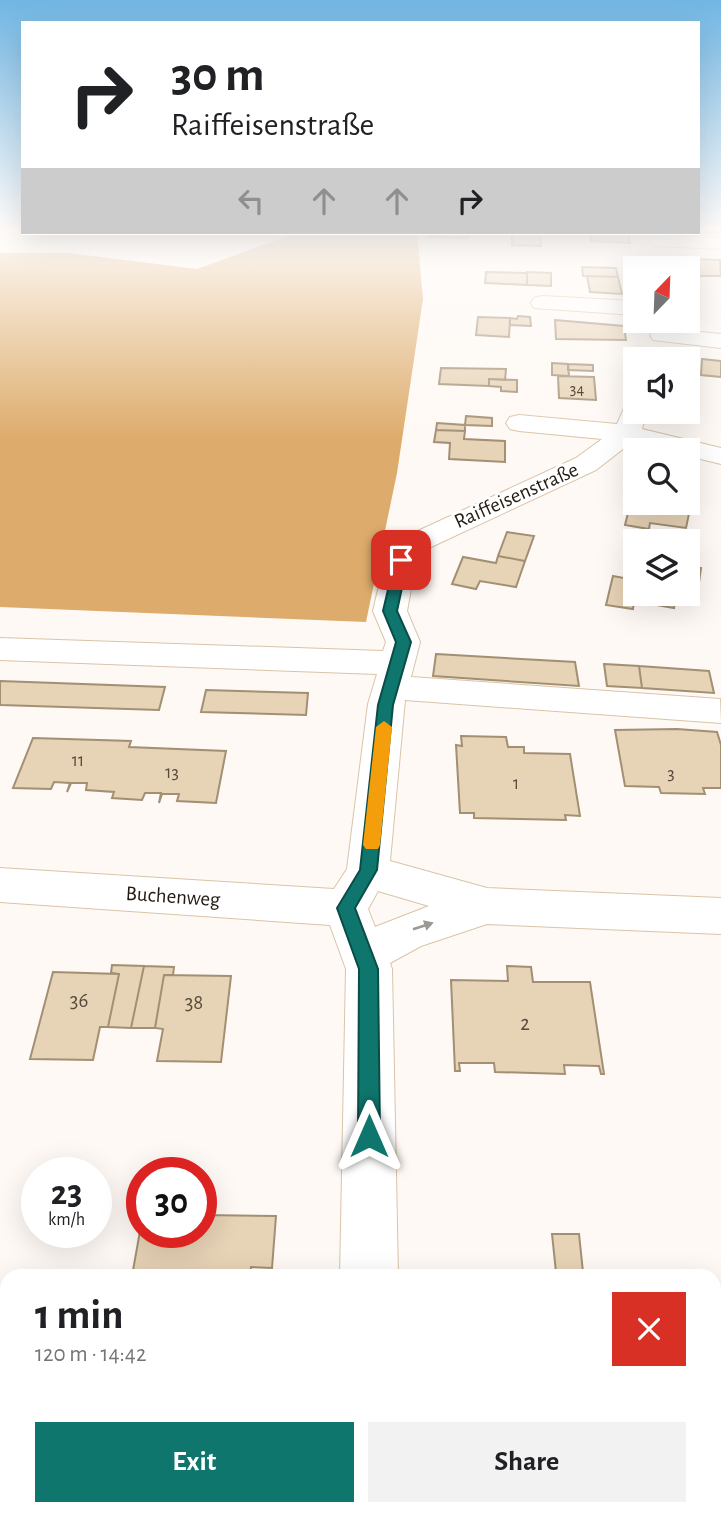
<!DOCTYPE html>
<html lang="en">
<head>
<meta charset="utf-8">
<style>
	:root { --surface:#fff; --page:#f2f2f2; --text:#202124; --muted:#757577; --accent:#0f766e }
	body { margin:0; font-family:"Alegreya Sans",sans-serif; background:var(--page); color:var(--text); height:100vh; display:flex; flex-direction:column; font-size:26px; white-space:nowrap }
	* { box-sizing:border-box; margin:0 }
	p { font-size:23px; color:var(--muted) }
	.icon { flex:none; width:38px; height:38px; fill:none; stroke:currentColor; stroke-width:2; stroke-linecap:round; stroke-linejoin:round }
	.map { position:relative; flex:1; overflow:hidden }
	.panel { position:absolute; left:0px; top:1269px; width:721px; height:247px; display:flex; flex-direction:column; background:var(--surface); border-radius:21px 21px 0 0; box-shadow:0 7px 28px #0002 }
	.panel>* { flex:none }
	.top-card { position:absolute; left:21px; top:21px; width:679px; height:214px; border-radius:0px; box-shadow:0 7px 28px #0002; background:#fff; color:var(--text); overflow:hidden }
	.needle { width:46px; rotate:23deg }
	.buttons { position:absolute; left:623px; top:256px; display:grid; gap:14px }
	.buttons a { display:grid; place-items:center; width:77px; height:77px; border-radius:0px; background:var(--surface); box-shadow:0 7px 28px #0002; font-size:35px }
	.speed { position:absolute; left:21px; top:1157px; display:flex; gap:14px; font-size:35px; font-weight:700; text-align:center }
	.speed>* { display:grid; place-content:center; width:91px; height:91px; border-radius:50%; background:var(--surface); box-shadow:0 7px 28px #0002; line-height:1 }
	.speed small { font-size:18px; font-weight:400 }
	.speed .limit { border:10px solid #d22; background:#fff; color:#111 }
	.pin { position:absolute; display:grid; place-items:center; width:60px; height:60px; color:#fff; margin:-30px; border-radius:14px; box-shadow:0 4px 10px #0006 }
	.me { position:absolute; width:77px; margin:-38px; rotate:0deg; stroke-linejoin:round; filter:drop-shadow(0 0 5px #0008) }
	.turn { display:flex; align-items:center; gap:24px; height:147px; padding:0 35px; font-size:32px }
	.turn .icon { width:91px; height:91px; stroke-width:2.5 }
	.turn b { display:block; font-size:49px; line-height:60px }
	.lanes { display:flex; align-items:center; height:66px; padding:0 35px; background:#0003; justify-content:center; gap:35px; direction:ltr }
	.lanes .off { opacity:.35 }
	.round { display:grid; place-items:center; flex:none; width:74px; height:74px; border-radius:0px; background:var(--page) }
	.headline { display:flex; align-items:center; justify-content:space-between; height:119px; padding:0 35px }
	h1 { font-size:42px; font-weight:700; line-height:52px }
	.cta { display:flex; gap:14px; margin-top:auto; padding:14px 35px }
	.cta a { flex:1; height:80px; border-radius:0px; background:var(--accent); color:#fff; font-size:28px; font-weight:700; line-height:80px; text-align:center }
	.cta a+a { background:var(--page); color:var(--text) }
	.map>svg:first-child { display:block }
	.forest { fill:#ddac6c }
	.building { fill:#e7d3b6; stroke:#a28f74; stroke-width:2 }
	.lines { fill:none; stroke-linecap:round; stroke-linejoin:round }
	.minor-casing { stroke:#dac4a8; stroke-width:2 }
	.minor { fill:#fff; fill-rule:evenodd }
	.oneway { fill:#9c9994 }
	.route { fill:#0f766e; stroke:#0a4d48; stroke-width:2 }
	.slow { fill:#f59e0b }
	.labels { text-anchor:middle; stroke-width:6; stroke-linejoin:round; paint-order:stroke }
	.far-number-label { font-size:16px; fill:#554a3b }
	.number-label { font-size:18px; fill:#554a3b }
	.street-label { font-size:21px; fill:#241c12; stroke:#fff }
	.near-number-label { font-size:21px; fill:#554a3b }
</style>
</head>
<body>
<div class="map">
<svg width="721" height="1515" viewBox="0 0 721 1515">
	<rect width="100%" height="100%" fill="#fef9f4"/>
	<path class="forest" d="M 296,233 L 417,233 L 423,299 L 397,473 L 366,622 L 0,607 L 0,253 L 69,253 L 197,269 Z"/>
	<path class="building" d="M 698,227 L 721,227 L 721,233 L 698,232 Z
		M 429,233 L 469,233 L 468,238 L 429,237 Z
		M 512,233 L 540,233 L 541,246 L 512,245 Z
		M 590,233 L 628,233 L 630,243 L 591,241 Z
		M 691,259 L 720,260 L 721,276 L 697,276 Z
		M 582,267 L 616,268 L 618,277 L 583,276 Z
		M 486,272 L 527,273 L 527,285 L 485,283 Z
		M 527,272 L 551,273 L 551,286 L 527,285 Z
		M 587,276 L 618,277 L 622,294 L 590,292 Z
		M 518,316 L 530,317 L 531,326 L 510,325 L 510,318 L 517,319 Z
		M 478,317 L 510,318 L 509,337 L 476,335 Z
		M 555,320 L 624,326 L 626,340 L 556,339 Z
		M 702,359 L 721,361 L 721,377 L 701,375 Z
		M 552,363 L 568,364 L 569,376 L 552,375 Z
		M 568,364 L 593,365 L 593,371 L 568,370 Z
		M 441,368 L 506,369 L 505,380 L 489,379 L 489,386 L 439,384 Z
		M 558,376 L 594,377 L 596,400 L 559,398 Z
		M 489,379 L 517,380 L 517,392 L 501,391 L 501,387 L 489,386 Z
		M 466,416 L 492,418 L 492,426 L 465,425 Z
		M 437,423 L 465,425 L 465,431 L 436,430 Z
		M 436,430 L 465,431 L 464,439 L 505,441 L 505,462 L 449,459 L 450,443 L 434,442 Z
		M 631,501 L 662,506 L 662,502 L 691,504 L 686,528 L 650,523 L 649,529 L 625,525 Z
		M 507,532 L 534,536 L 525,561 L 498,556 Z
		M 498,556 L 525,561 L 516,587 L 480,581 L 476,589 L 452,584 L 463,557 L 496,563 Z
		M 688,566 L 701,568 L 698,590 L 688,589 Z
		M 613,576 L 635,580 L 635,593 L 676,593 L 674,608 L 634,601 L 633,609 L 606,605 Z
		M 436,654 L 575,662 L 579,686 L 433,676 Z
		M 604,664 L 639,666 L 642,688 L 607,686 Z
		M 639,666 L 709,671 L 714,693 L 642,688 Z
		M 0,681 L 165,687 L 159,710 L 0,705 Z
		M 206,690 L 308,693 L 306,715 L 201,712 Z
		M 677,729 L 717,732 L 721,745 L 721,788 L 703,788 L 705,794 L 661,793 L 659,787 L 625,786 L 615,730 Z
		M 461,736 L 506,737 L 508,747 L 524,747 L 524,753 L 570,754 L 580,816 L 565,815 L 566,820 L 474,818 L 474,813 L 460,813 L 456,745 L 462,746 Z
		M 33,738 L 131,741 L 129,747 L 226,751 L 216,803 L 177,801 L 179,794 L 162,794 L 159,803 L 161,793 L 145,793 L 142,800 L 112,798 L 114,792 L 86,790 L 87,783 L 71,783 L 67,792 L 70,783 L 54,782 L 51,789 L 13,788 Z
		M 112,965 L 144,966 L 131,1028 L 108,1027 L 119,974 L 111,973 Z
		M 144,966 L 174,967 L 173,975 L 164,975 L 155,1028 L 131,1028 Z
		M 507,966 L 531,967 L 533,982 L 590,982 L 604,1074 L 601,1074 L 599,1066 L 564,1065 L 565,1074 L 495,1072 L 494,1063 L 459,1063 L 460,1071 L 455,1071 L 451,980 L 508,981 Z
		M 53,972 L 119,974 L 108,1027 L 100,1027 L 93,1060 L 30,1059 Z
		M 164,975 L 231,976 L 221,1062 L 157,1061 L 163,1029 L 155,1028 Z
		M 201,1215 L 276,1216 L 272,1268 L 251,1267 L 250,1276 L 132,1276 L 142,1220 L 142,1232 L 201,1232 Z
		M 552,1234 L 579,1234 L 583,1272 L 556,1272 Z
		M 574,1272 L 677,1274 L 677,1276 L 574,1276 Z
		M 180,1508 L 251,1508 L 251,1511 Z
		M 608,1508 L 640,1508 L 641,1515 L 609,1515 Z"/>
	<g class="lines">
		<g class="minor-casing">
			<path id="minor" d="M 661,236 L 721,237 L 721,249 L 654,246 L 651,242 L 654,238 Z
				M 542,296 L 635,301 L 635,315 L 534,308 L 531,303 L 534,298 Z
				M 661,328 L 721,334 L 721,348 L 653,340 L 650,335 L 653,330 Z
				M 635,401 L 635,411 L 647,411 L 642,429 L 721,448 L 721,464 L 688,456 L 688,450 L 662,450 L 632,442 L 596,470 L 431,547 L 416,562 L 407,611 L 420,642 L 411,677 L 720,699 L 721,723 L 405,700 L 390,861 L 487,888 L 721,898 L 721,934 L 487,924 L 421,946 L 390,963 L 392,969 L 398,1276 L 340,1276 L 346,969 L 330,925 L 0,902 L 0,868 L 334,889 L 347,869 L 368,704 L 377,674 L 0,660 L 0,638 L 383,651 L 386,642 L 373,611 L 385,560 L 409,535 L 576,458 L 602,439 L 519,431 L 510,429 L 506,423 L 510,417 L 519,415 L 617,424 L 626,404 ZM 378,891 L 429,906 L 375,927 L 368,909 Z
				M 338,1508 L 404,1508 L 404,1515 L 338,1515 Z"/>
		</g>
		<use href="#minor" class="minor"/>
	</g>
	<defs><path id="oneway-solid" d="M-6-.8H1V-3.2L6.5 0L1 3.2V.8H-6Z" transform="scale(1.75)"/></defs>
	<use class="oneway" href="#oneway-solid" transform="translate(423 926) rotate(-18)"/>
	<linearGradient id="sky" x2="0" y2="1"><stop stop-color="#71b6e4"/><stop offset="0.52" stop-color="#fffcfa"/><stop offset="1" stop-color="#fffcfa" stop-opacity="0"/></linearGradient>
	<rect width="721" height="439" fill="url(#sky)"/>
	<path class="route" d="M 401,556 L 408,560 L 397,611 L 411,642 L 393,705 L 377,870 L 355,908 L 378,969 L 380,1136 L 377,1143 L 369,1147 L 361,1143 L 358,1136 L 359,969 L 337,908 L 360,870 L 378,705 L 396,642 L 383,611 L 395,560 Z"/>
	<path class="slow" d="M 384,721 L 392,727 L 380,845 L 378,849 L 366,849 L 363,845 L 376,727 Z"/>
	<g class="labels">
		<g class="far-number-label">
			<text x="577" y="394">34</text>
		</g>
		<g class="number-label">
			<text x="78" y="766">11</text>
			<text x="172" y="778">13</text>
			<text x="671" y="779">3</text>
			<text x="516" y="789">1</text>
		</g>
		<g class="street-label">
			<text transform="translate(516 495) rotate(-24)" y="7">Raiffeisenstraße</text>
			<text transform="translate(173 896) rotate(4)" y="7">Buchenweg</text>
		</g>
		<g class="near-number-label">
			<text x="79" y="1007">36</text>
			<text x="194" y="1009">38</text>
			<text x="525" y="1030">2</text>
		</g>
	</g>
</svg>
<div class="buttons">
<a><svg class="needle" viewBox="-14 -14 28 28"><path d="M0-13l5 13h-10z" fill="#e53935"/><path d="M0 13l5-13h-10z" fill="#757577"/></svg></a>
<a><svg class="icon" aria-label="sound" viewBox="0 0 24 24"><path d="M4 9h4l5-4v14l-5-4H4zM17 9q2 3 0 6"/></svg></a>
<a><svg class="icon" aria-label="search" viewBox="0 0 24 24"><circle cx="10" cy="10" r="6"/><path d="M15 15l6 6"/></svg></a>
<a><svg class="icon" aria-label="layers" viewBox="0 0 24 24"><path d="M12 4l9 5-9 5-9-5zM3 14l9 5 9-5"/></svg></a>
</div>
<div class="speed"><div>23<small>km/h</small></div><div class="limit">30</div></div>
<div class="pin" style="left:401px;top:560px;background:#d93025"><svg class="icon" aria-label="arrive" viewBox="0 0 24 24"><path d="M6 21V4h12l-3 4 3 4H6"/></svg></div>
<svg class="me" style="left:369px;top:1136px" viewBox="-20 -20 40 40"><path d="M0-17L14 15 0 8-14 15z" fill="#0f766e" stroke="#fff" stroke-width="4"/></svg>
<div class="top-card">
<div class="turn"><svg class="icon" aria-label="right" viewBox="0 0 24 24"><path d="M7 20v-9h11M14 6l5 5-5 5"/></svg><div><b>30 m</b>Raiffeisenstraße</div></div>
<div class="lanes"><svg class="icon off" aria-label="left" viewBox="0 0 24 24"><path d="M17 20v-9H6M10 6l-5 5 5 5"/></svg><svg class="icon off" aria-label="ahead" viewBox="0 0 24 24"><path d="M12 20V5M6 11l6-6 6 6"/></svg><svg class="icon off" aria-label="ahead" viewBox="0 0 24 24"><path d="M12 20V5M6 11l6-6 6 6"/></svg><svg class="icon" aria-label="right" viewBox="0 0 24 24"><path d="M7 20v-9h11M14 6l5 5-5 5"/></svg></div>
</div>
<section class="panel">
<div class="headline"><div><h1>1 min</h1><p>120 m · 14:42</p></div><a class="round" style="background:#d93025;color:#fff"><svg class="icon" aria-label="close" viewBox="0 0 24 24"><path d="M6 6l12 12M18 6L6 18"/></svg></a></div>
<div class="cta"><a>Exit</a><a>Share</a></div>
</section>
</div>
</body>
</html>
